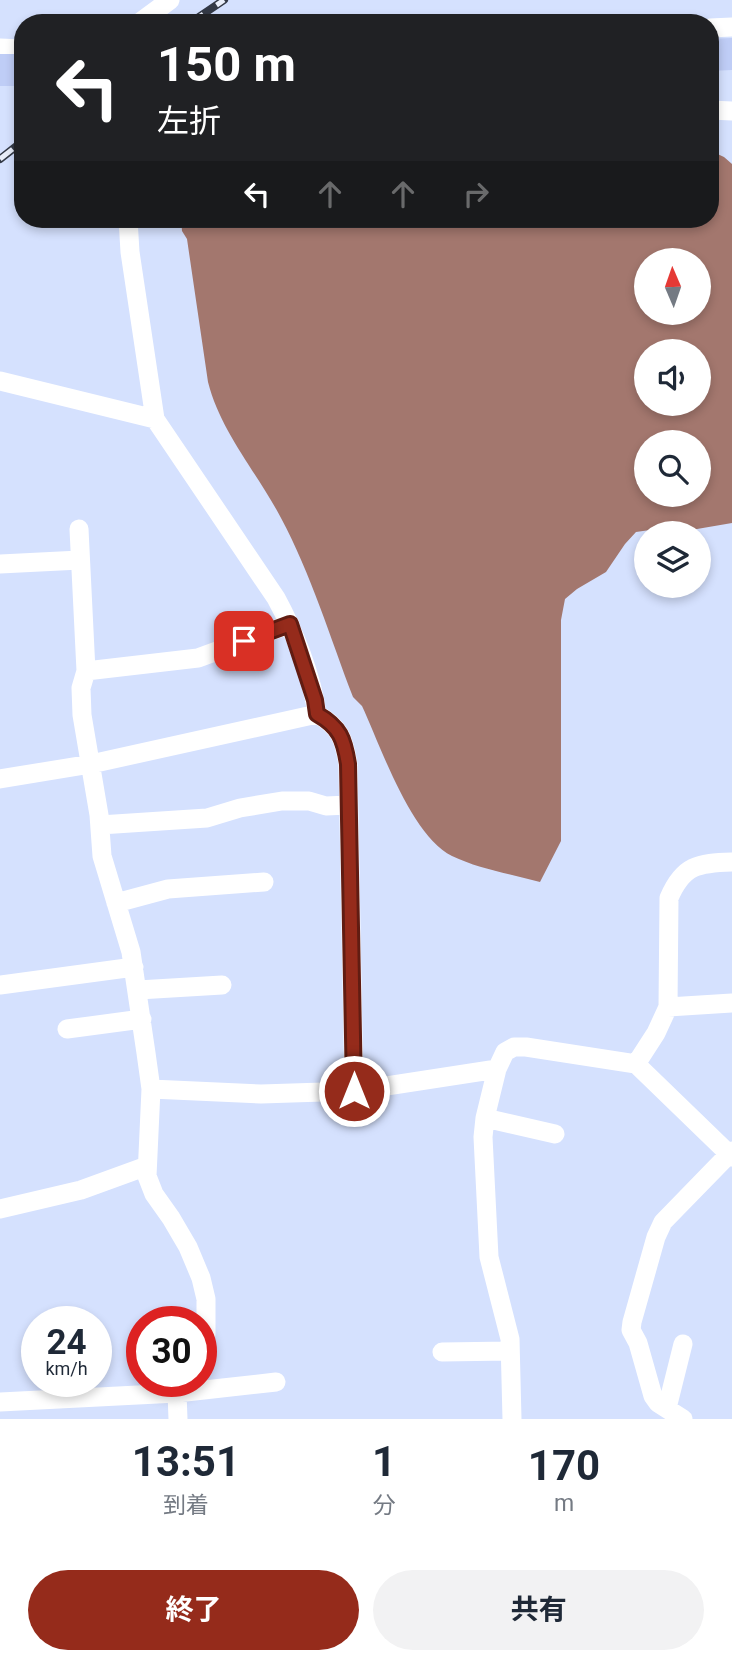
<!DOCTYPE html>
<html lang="ja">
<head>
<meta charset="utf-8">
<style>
	:root { --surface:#fff; --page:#f2f2f3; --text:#1f2937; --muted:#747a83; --accent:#952b1b }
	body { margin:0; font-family:Roboto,"Noto Sans JP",sans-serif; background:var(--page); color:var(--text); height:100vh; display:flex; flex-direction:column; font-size:26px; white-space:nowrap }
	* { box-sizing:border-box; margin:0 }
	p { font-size:23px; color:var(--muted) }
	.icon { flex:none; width:38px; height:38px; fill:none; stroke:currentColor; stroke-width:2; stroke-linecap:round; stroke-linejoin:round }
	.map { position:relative; height:1419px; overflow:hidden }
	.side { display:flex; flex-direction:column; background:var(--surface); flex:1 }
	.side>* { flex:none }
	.guide { position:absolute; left:14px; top:14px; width:705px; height:214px; border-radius:28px; box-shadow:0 4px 10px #0003; background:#202124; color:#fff; overflow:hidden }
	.needle { width:46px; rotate:358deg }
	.tools { position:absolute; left:634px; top:248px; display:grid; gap:14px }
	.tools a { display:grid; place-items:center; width:77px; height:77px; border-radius:50%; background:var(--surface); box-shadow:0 4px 10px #0003; font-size:35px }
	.speed { position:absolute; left:21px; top:1306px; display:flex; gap:14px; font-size:35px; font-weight:700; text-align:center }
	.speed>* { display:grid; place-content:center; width:91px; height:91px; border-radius:50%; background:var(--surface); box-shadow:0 4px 10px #0003; line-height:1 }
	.speed small { font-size:18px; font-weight:400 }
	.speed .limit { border:10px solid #d22; background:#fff; color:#111 }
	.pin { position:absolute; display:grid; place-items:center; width:60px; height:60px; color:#fff; margin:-30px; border-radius:14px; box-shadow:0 4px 10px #0006 }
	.me { position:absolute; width:77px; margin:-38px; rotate:0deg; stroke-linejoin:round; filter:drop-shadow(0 0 5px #0008) }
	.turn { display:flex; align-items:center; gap:24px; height:147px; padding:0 28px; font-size:32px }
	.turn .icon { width:91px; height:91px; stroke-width:2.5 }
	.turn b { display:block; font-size:49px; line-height:60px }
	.lanes { display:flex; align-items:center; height:66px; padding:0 28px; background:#0003; justify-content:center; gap:35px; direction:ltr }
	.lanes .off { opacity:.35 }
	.eta { display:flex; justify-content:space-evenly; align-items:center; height:119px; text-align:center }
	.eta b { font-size:42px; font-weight:700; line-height:49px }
	.action { display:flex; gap:14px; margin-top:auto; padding:14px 28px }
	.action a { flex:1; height:80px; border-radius:42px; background:var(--accent); color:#fff; font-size:28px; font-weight:700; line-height:80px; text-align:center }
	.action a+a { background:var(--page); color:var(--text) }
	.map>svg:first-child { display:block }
	.water { fill:#a3776e; fill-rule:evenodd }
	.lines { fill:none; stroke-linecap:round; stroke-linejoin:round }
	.minor { stroke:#fff; stroke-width:19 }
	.primary { stroke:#bfcdf6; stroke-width:32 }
	.rail-casing { stroke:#333946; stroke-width:8 }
	.rail { stroke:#e9eefa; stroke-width:5; stroke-dasharray:16; stroke-linecap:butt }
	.route-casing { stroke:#611c12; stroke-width:18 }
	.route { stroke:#952b1b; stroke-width:12 }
</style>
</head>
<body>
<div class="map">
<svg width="732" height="1419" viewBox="0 0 732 1419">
	<rect width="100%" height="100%" fill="#d5e1fe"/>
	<path class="water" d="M 711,151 L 724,157 L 732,164 L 732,523 L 697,529 L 657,529 L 636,532 L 625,544 L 606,572 L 577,589 L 565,599 L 561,620 L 561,841 L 540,882 C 511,874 479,869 452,856 C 411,836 381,747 362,706 L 353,697 C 330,637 311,574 281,518 C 257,472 221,433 208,382 L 187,239 L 182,231 L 181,219 L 710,219 ZM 646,261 L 698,261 L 698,313 L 646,313 ZM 646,352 L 698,352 L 698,404 L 646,404 ZM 646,443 L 698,443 L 698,495 L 646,495 Z"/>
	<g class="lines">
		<path class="minor" d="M 139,23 L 170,0
			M 710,28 L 732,27
			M 0,48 L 23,49
			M 710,110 L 732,111
			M 128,219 L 130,252 L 155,419 L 276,598 C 294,631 312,676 317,714
			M 0,381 L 155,419
			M 79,529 L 86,671
			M 0,564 L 80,560
			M 0,779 L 91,764 L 317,714 C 340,727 344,739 348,764 L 354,1091
			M 100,825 L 207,818 L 240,808 L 282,801 L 309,801 L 326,806 L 348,805
			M 116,903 L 168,889 L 264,882
			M 0,985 L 134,967
			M 138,990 L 222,985
			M 668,1007 L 732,1003
			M 67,1029 L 142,1019
			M 636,1064 L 732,1157
			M 151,1089 L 261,1094 L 354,1091 L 497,1069
			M 485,1118 L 555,1134
			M 0,1209 L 81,1190 L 147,1166
			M 201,1348 L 206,1334 L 206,1299 L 201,1278 L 188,1247 L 171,1218 L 154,1194 L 147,1176 L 151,1089 L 146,1053 L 131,952 L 102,856 L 99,815 L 82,715 L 81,688 L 86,671 L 198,658 L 290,624
			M 442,1352 L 510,1351
			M 0,1402 L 177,1393 L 276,1382
			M 667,1408 L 683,1344
			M 178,1419 L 177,1393 L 184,1382
			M 512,1419 L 510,1339 L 489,1257 L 483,1137 L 485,1118 L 497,1069 L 505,1052 L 514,1047 L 526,1047 L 636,1064 L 656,1033 L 668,1007 L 669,898 C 683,865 698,863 732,862
			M 683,1419 L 658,1403 L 653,1396 L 638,1343 L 631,1330 L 632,1322 L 656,1237 L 663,1222 L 732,1151"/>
		<path class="primary" d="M 710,55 L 732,54
			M 0,70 L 23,70"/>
		<g class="rail-casing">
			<path id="rail" d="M 190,23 L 224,0
				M 0,159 L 23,141"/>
		</g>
		<use href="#rail" class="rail"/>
	</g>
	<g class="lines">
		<g class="route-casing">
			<path id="route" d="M 244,641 L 290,624 L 315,700 L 317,714 C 340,727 344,739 348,764 L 354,1091"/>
		</g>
		<use href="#route" class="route"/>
	</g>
</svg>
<div class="tools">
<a><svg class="needle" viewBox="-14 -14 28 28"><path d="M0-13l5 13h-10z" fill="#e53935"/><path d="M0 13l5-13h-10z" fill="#747a83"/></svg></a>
<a><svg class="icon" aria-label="sound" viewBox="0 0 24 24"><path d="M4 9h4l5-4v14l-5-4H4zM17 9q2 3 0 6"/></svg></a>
<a><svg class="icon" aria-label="search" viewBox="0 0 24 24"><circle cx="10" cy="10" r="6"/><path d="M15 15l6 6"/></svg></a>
<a><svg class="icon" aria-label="layers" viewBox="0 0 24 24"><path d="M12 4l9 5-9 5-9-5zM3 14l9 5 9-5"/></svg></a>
</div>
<div class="speed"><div>24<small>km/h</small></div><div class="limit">30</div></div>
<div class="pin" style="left:244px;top:641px;background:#d93025"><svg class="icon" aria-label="arrive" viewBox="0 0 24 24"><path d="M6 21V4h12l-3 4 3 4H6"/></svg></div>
<svg class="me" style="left:354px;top:1091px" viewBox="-20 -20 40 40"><circle r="17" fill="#952b1b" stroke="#fff" stroke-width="3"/><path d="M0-11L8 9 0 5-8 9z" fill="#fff"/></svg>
<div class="guide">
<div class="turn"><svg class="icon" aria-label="left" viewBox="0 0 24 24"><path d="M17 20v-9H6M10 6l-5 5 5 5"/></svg><div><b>150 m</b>左折</div></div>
<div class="lanes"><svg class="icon" aria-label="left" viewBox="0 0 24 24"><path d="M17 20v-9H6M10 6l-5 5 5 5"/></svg><svg class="icon off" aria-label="ahead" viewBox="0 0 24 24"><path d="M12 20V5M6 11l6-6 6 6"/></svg><svg class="icon off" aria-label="ahead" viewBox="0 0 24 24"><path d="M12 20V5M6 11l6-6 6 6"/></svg><svg class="icon off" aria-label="right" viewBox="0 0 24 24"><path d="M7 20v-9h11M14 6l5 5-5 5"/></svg></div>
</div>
</div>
<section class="side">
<div class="eta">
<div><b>13:51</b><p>到着</p></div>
<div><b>1</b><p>分</p></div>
<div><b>170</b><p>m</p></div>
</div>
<div class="action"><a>終了</a><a>共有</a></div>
</section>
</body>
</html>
